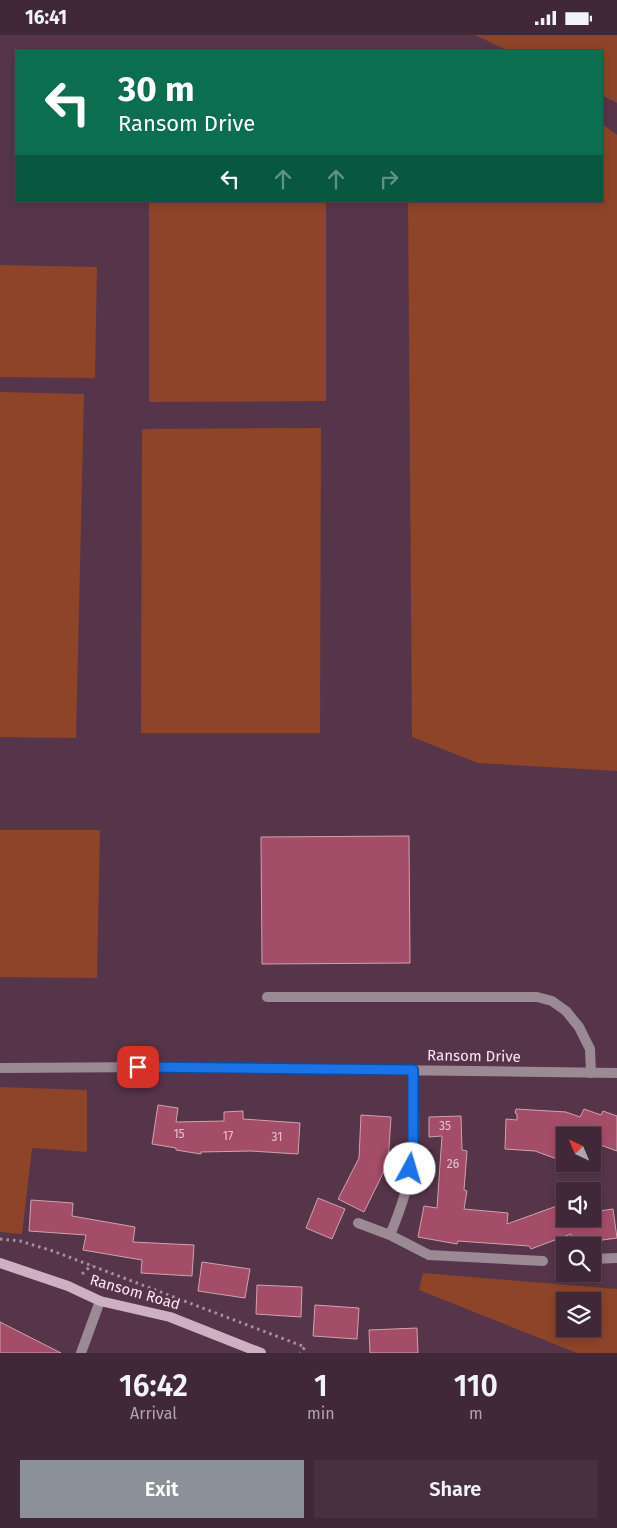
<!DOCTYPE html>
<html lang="en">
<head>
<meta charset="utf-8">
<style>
	:root { --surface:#402838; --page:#473040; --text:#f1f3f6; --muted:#aea6ae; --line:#594453; --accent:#8c9099 }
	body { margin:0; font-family:"Fira Sans",sans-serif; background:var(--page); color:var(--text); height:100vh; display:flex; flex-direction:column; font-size:19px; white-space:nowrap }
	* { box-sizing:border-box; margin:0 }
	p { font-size:16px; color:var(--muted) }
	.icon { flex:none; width:28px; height:28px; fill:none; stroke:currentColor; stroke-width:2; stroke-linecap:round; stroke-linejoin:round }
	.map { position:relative; height:1318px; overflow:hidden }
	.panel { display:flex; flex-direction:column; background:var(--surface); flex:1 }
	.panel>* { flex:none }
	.hud { position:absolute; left:15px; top:15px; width:588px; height:152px; border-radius:0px; box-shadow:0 2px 8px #0003,0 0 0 1px var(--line); background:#0b6e4f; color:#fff; overflow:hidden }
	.needle { width:32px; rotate:316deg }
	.buttons { position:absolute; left:556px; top:1092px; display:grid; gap:10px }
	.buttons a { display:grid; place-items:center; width:45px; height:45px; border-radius:0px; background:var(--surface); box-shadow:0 2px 8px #0003,0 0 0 1px var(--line); font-size:25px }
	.pin { position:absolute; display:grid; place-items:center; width:42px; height:42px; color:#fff; margin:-21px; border-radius:10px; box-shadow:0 2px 8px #0006 }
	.me { position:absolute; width:55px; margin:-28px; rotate:6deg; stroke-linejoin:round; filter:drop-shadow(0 0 4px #0008) }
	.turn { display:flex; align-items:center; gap:18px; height:105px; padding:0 20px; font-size:22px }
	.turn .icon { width:65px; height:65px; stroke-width:2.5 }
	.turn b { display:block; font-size:35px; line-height:42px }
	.lanes { display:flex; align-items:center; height:48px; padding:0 20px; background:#0003; justify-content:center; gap:25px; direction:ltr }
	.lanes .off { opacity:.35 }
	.eta { display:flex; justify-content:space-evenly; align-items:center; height:85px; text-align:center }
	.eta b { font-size:30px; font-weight:600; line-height:35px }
	.button { display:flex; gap:10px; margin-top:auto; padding:10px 20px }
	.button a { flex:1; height:58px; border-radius:0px; background:var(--accent); color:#fff; font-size:20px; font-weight:600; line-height:58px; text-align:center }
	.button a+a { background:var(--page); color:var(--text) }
	.status { display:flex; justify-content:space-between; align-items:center; height:35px; padding:0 25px; background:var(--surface); direction:ltr }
	.status svg { height:14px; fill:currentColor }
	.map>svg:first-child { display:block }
	.green { fill:#8d4428; fill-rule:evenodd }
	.building { fill:#a44d69; stroke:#d0a2ae }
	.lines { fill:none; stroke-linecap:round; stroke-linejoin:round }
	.path { stroke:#aa8fa0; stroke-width:3; stroke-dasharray:2.5 4; stroke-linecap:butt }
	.lane { stroke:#9b8994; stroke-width:10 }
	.street { stroke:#9b8994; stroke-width:10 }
	.secondary { stroke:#cdb1c2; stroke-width:10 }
	.route-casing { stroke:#114b97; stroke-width:12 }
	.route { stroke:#1a73e8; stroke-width:9 }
	.labels { text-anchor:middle; stroke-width:5; stroke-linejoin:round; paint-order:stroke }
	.number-label { font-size:12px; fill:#e6c0d0 }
	.street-label { font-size:15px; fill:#fce6f3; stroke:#56354a }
</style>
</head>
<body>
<div class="status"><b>16:41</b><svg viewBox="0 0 49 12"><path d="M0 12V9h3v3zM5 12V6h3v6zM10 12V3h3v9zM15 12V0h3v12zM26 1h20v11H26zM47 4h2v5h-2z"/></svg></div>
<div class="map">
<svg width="617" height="1318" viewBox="0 0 617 1318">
	<rect width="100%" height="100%" fill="#56354a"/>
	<path class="green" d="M 475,0 L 617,0 L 617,68 L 601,60 L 601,16 L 509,16 Z
		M 601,88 L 617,100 L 617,736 L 478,728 L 412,702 L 408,166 L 601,166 Z
		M 149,166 L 326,166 L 326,366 L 149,367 Z
		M 0,230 L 97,232 L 95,343 L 0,342 Z
		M 0,357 L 84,359 L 76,703 L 0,702 Z
		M 321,393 L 320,698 L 141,698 L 142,394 Z
		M 0,795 L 100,795 L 97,943 L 0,942 Z
		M 0,1052 L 87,1055 L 87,1117 L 32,1113 L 22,1199 L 0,1197 Z
		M 423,1238 L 617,1254 L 617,1318 L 577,1318 L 419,1255 ZM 565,1266 L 592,1266 L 592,1294 L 565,1294 Z"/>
	<path class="building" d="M 409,801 L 410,928 L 262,929 L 261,802 Z
		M 158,1070 L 178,1073 L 176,1087 L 224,1086 L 224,1077 L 243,1076 L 243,1084 L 300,1088 L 298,1119 L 251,1116 L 201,1117 L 201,1119 L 176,1115 L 176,1113 L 152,1109 Z
		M 516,1074 L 566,1077 L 580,1082 L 584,1074 L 601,1080 L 603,1076 L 617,1081 L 617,1116 L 592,1107 L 592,1101 L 577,1101 L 565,1097 L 565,1127 L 535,1116 L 505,1114 L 506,1084 L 517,1085 L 517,1079 L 515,1078 Z
		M 361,1080 L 391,1082 L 388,1128 L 364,1177 L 338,1164 L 359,1123 Z
		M 461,1081 L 462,1115 L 467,1116 L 464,1155 L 467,1156 L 464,1174 L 508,1178 L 507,1189 L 565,1168 L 565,1184 L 592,1184 L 592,1177 L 613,1174 L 617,1203 L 573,1209 L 571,1199 L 531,1214 L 529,1211 L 458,1206 L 457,1209 L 418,1202 L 424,1171 L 437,1173 L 442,1101 L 429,1102 L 429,1082 Z
		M 318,1163 L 345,1174 L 332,1204 L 306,1193 Z
		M 31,1165 L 73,1168 L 72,1181 L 135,1192 L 133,1207 L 194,1210 L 192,1241 L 141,1238 L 142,1225 L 83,1215 L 86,1200 L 29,1196 Z
		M 202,1227 L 250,1234 L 245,1263 L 198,1256 Z
		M 257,1250 L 302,1252 L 301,1282 L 256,1279 Z
		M 315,1270 L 359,1273 L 357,1304 L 313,1301 Z
		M 0,1287 L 61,1318 L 0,1318 Z
		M 417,1293 L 418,1318 L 370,1318 L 369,1295 Z"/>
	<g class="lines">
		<path class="path" d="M 0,1204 L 20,1206 L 53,1216 L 305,1312 L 300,1318
			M 82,1239 L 92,1230"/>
		<path class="lane" d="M 267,962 L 537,962 L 552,966 L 566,976 L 579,992 L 590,1014 L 591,1038"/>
		<path class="street" d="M 0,1033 L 158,1032 L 617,1038
			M 358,1188 L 390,1200 L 429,1220 L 543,1226
			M 390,1200 C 400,1176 410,1148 413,1121 C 416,1093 413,1063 413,1035
			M 592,1224 L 617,1223
			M 562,1226 L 565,1226
			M 81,1318 L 100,1266"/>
		<path class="secondary" d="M 0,1228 L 68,1251 L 100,1266 L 170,1282 L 261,1318"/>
	</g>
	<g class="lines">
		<g class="route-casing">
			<path id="route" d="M 138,1032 L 413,1035 L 413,1122 L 410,1134"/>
		</g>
		<use href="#route" class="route"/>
	</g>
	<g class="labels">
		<g class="number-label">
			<text x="445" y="1095">35</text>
			<text x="179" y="1103">15</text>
			<text x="228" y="1105">17</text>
			<text x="277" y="1106">31</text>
			<text x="453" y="1133">26</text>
		</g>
		<g class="street-label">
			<text transform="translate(474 1021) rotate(1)" y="5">Ransom Drive</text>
			<text transform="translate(135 1257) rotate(16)" y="5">Ransom Road</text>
		</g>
	</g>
</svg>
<div class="buttons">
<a><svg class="needle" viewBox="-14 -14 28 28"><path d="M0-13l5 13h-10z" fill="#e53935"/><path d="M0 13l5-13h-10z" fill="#aea6ae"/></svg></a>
<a><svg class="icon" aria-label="sound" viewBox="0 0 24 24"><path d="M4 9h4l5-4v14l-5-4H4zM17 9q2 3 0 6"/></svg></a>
<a><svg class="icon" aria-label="search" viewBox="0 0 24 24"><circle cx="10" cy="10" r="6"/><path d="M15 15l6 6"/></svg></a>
<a><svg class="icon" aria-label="layers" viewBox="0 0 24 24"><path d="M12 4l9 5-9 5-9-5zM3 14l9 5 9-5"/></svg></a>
</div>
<div class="pin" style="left:138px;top:1032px;background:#d93025"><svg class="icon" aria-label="arrive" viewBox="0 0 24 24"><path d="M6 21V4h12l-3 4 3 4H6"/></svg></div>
<svg class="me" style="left:410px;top:1134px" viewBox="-20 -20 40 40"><circle r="19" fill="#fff"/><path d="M0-13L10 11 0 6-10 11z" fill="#1a73e8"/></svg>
<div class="hud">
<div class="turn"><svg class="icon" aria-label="left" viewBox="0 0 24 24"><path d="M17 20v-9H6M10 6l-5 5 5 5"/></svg><div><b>30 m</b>Ransom Drive</div></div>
<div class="lanes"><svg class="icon" aria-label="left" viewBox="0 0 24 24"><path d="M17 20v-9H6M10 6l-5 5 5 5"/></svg><svg class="icon off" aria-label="ahead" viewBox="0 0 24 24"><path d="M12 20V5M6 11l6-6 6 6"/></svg><svg class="icon off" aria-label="ahead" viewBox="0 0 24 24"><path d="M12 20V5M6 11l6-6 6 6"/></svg><svg class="icon off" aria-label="right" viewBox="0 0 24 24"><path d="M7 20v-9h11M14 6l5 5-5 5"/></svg></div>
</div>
</div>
<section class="panel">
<div class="eta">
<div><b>16:42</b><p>Arrival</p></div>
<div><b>1</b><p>min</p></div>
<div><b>110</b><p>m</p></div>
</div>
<div class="button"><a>Exit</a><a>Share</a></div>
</section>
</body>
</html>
